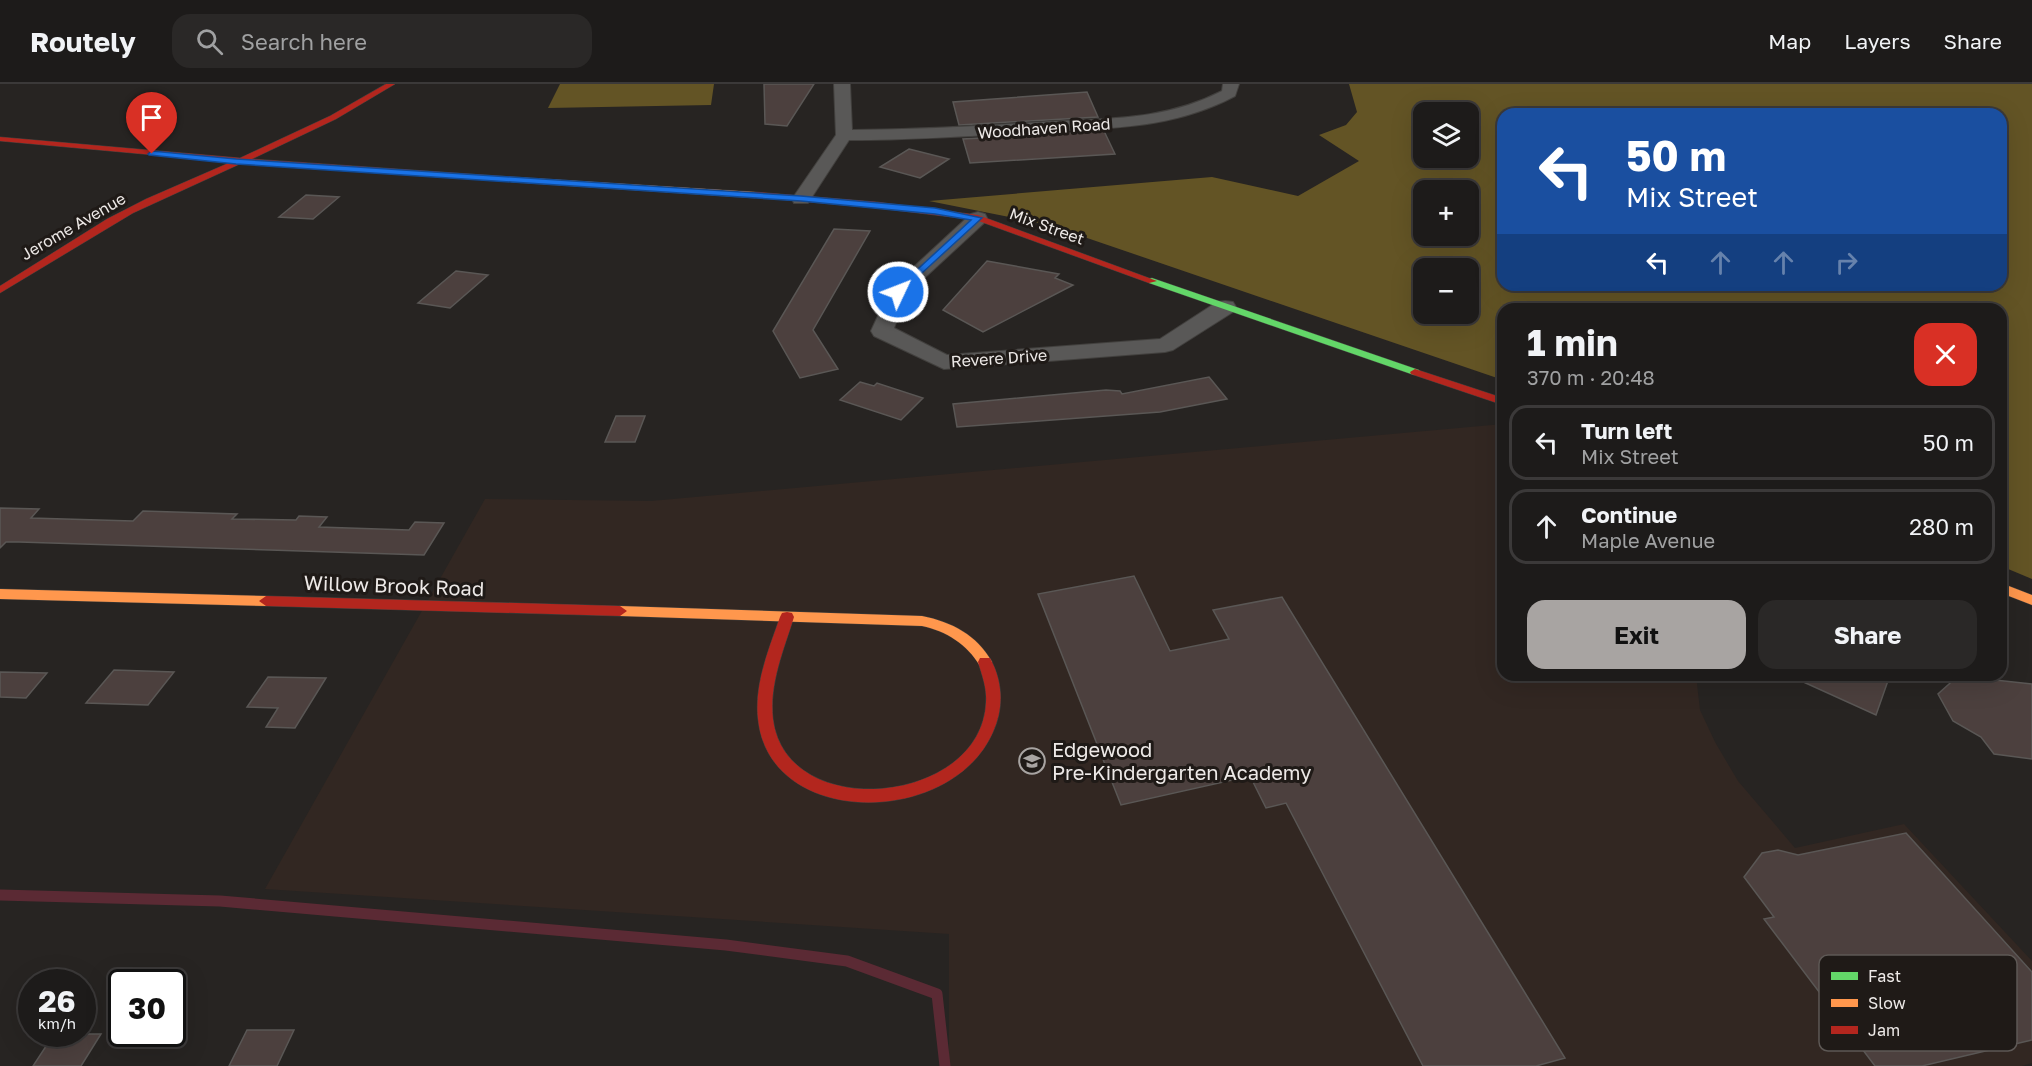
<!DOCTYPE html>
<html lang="en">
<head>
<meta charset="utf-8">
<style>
	:root { --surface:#1d1b1a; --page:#2a2827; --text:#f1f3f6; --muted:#a0a1a2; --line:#3b3939; --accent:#a8a4a2 }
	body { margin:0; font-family:"Golos Text",sans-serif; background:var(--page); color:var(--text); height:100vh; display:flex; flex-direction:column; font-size:22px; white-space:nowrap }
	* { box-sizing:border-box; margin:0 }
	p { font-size:20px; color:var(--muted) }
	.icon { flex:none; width:33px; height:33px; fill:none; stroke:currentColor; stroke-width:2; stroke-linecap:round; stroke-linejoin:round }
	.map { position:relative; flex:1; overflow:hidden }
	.details { position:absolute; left:1497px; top:219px; width:510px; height:378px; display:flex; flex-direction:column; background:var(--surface); border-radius:18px; box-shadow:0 6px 24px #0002,0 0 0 2px var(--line) }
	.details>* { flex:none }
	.guide { position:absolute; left:1497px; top:24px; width:510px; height:183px; border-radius:18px; box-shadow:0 6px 24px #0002,0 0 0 2px var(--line); background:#1a4fa0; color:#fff; overflow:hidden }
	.buttons { position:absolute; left:1413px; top:18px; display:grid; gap:12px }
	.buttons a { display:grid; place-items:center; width:66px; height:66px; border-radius:12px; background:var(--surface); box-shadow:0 6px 24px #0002,0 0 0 2px var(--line); font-size:30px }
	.speed { position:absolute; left:18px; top:885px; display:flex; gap:12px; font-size:30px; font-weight:700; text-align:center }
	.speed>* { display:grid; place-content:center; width:78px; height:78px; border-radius:50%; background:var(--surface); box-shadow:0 6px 24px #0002,0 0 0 2px var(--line); line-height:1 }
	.speed small { font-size:15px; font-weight:400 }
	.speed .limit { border:3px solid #111; border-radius:9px; background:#fff; color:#111 }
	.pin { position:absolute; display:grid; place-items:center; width:51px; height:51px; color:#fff; margin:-62px -26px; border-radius:50% 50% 50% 0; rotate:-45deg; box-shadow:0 0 6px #0007 }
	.pin .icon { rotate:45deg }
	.me { position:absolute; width:66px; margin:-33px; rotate:47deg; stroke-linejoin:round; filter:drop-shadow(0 0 4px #0008) }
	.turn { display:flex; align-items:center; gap:21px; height:126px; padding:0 30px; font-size:27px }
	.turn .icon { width:78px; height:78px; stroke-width:2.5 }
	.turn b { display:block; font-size:42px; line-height:51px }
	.lanes { display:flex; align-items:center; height:57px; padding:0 30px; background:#0003; justify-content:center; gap:30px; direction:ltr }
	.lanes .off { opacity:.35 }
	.round { display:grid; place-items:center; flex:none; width:63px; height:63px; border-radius:18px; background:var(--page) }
	.headline { display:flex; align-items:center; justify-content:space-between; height:102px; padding:0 30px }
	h1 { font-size:36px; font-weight:700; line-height:45px }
	.cta { display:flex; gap:12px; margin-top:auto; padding:12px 30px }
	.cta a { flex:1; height:69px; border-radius:18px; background:var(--accent); color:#111; font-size:24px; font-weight:700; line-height:69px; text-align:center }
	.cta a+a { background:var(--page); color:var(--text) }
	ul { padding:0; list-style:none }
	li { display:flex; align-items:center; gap:18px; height:75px; margin:0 12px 9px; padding:0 18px; border:3px solid var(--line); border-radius:18px }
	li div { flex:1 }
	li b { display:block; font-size:22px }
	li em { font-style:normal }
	header { display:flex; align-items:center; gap:36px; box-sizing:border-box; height:84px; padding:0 30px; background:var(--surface); border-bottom:2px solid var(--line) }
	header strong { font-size:28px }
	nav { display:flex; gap:33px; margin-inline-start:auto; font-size:21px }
	.search { width:420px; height:54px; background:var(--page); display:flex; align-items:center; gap:15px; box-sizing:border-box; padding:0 21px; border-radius:18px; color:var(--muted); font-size:22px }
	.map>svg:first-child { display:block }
	.built { fill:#322722 }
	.forest { fill:#635425; fill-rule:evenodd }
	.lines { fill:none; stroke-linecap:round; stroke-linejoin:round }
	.stream { stroke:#5b2a34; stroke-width:11 }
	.building { fill:#4c403e; stroke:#5a5755; stroke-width:1.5 }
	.street-casing { stroke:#42403e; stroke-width:2 }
	.fast-casing { stroke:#42403e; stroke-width:1 }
	.slow-casing { stroke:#42403e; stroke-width:1 }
	.jam-casing { stroke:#42403e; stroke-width:1 }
	.street { fill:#595857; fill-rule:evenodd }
	.fast { fill:#63d668; fill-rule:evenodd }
	.slow { fill:#ff974d; fill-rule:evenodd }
	.jam { fill:#b3261e; fill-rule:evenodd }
	.route { fill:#1a73e8; stroke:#114b97; stroke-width:1.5 }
	.labels { text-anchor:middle; stroke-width:6; stroke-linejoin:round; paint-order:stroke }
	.far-street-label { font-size:16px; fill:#ede9e7; stroke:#1f1a17 }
	.street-label { font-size:20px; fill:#ede9e7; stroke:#1f1a17 }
	.poi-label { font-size:20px; fill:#ede9e7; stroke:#1f1a17; text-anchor:start }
	.key { fill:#1f1a17; stroke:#5d5855; stroke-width:1.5 }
	.key-label { font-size:16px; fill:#ede9e7 }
</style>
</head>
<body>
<header>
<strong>Routely</strong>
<div class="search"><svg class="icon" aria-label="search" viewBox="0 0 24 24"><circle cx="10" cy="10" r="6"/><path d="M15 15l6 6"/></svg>Search here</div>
<nav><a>Map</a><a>Layers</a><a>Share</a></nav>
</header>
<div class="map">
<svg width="2032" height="982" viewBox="0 0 2032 982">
	<rect width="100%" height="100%" fill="#272422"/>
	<path class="built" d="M 1503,340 L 1503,591 L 1696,591 L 1700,626 L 1715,658 L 1738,697 L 1795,764 L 1904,740 L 2032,877 L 2032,979 L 2022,982 L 949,982 L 949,850 L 265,805 L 485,415 L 651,417 Z"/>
	<path class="forest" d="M 560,0 L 714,0 L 711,21 L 548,24 Z
		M 1349,0 L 2032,0 L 2032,495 L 2001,482 L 2001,225 L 1503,225 L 1503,296 L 1049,141 L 929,117 L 1212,93 L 1298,112 L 1359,77 L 1319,51 L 1346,41 L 1357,28 ZM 1424,28 L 1468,28 L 1468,74 L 1424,74 ZM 1503,30 L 2001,30 L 2001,201 L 1503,201 ZM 1424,106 L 1468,106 L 1468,152 L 1424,152 ZM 1424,184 L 1468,184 L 1468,230 L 1424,230 Z"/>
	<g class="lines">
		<path class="stream" d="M 0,811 L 220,817 L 726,861 L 847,877 L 937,910 L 945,982"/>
	</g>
	<path class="building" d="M 764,0 L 814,0 L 787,42 L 765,40 Z
		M 1087,8 L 1098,33 L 959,41 L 953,18 Z
		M 1104,47 L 1115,70 L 970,79 L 963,55 Z
		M 909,65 L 949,75 L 920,94 L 880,83 Z
		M 306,111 L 339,113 L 313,135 L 279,133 Z
		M 834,145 L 870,147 L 813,246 L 838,285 L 800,294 L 773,247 Z
		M 987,177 L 1059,190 L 1055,194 L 1073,201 L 983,248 L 943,226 Z
		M 456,187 L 488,191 L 450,224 L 418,219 Z
		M 1209,293 L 1227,315 L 1160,328 L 957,343 L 953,320 L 1106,306 L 1120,307 L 1122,310 Z
		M 860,298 L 874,302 L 877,299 L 923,314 L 901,336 L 840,316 Z
		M 616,332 L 645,332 L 635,358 L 605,358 Z
		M 0,424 L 39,425 L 31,434 L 133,437 L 143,427 L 237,430 L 232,435 L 296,436 L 299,432 L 327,433 L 319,443 L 409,446 L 415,438 L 444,439 L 424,471 L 19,458 L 6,458 L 0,464 Z
		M 1134,492 L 1170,567 L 1229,555 L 1213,526 L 1282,513 L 1565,974 L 1536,982 L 1423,982 L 1286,719 L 1266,724 L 1250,692 L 1121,721 L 1038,510 Z
		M 114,586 L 174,588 L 148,621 L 86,619 Z
		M 0,588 L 47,589 L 26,614 L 0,613 Z
		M 1788,591 L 1890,591 L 1876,631 Z
		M 1958,592 L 2032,600 L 2032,675 L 1994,670 L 1981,653 L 1953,637 L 1938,610 Z
		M 268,593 L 326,594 L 295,644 L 266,643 L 278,624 L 247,623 Z
		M 1906,749 L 2032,888 L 2032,956 L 1922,982 L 1875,982 L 1764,835 L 1774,833 L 1744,793 L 1762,769 L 1778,766 L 1798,771 Z
		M 247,946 L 294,946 L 277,982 L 229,982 Z
		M 54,950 L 101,950 L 81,982 L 33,982 Z"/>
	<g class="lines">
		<g class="street-casing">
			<path id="street" d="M 834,0 L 850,0 L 852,46 C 916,46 980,42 1044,38 C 1108,34 1163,37 1222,7 L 1223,0 L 1239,0 L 1235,12 C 1175,44 1113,44 1047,48 C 981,51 915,56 849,56 L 808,119 L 794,119 L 792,115 L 836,51 Z
				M 978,128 L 985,130 L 987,134 L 985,138 L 907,210 L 894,244 L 947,271 L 1160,255 L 1217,218 L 1225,217 L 1233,218 L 1236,223 L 1233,228 L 1173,266 L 1165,268 L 944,285 L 874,252 L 871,247 L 891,204 L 971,130 Z"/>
		</g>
		<g class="fast-casing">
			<path id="fast" d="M 1152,194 L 1419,286 L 1420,288 L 1415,291 L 1411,290 L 1149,199 L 1149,195 Z"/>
		</g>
		<g class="slow-casing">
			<path id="slow" d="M 514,93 L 755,108 L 759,111 L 755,114 L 511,98 L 511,94 Z
				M 2001,499 L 2032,511 L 2032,521 L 2001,509 Z
				M 0,505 L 266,512 L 273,517 L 266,522 L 0,515 Z
				M 620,522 L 922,532 C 952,538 977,551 992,578 L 990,582 L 980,582 C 967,560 946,547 922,542 L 620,532 L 613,527 Z"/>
		</g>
		<g class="jam-casing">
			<path id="jam" d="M 386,0 L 395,0 L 336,35 L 252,75 L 514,93 L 517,94 L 517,98 L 242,79 L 133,129 L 0,209 L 0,202 L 107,135 L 146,115 L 231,78 L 0,57 L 0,53 L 240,74 L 330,32 Z
				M 755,108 L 877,118 L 978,131 L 1157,197 L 1149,199 L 976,136 L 877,124 L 752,113 L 752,109 Z
				M 1415,285 L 1503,314 L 1503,321 L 1411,290 L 1410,288 Z
				M 266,512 L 620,522 L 627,527 L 620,532 L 266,522 L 259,517 Z
				M 787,528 L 792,529 L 794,533 C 784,565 769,600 773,635 C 786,740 982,721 986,618 C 987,604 982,591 978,578 L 980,574 L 990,574 C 1003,598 1004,624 993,648 C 952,743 769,745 758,635 C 754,600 769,565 780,533 L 782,529 Z"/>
		</g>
		<use href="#street" class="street"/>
		<use href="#fast" class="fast"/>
		<use href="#slow" class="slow"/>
		<use href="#jam" class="jam"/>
	</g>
	<path class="route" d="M 152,67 L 236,75 L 801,112 L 935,124 L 982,134 L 898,211 L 895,210 L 895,206 L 971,136 L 935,130 L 801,117 L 236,80 L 149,71 L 148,70 Z"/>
	<defs>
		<g id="school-ring" transform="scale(1.35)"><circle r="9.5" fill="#1f1a17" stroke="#a8a4a2" stroke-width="1.5"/><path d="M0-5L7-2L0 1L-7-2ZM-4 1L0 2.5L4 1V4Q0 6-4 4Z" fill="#a8a4a2"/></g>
	</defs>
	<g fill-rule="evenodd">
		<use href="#school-ring" x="1032" y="677"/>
	</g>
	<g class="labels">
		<g class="far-street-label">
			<text transform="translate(1044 44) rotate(-4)" y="6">Woodhaven Road</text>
			<text transform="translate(73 142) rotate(-30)" y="6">Jerome Avenue</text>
			<text transform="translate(1047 142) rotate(20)" y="6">Mix Street</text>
			<text transform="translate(999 274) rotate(-4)" y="6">Revere Drive</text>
		</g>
		<g class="street-label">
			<text transform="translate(394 502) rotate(2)" y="7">Willow Brook Road</text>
		</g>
		<g class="poi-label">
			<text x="1052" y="673">Edgewood<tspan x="1052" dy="23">Pre-Kindergarten Academy</tspan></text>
		</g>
	</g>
	<rect x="1819" y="871" width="198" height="96" rx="9" class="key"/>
	<rect x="1831" y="888" width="27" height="8" fill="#63d668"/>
	<rect x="1831" y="915" width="27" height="8" fill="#ff974d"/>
	<rect x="1831" y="942" width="27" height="8" fill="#b3261e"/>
	<g class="key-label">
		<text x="1868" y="898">Fast</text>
		<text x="1868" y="925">Slow</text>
		<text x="1868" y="952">Jam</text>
	</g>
</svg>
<div class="buttons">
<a><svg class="icon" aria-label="layers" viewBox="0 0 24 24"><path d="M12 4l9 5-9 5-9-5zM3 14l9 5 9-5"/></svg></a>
<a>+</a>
<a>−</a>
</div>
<div class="speed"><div>26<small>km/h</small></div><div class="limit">30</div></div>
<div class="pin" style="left:152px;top:70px;background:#d93025"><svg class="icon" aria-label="arrive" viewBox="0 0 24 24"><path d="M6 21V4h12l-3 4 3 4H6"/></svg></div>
<svg class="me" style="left:898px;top:208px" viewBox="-20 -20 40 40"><circle r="17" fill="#1a73e8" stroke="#fff" stroke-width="3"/><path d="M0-11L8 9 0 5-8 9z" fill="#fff"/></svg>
<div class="guide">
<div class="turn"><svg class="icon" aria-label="left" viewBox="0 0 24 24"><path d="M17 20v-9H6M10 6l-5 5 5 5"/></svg><div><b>50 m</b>Mix Street</div></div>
<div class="lanes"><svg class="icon" aria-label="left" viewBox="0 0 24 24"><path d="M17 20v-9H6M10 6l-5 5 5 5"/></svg><svg class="icon off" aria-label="ahead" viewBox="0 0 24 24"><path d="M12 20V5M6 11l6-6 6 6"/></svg><svg class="icon off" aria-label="ahead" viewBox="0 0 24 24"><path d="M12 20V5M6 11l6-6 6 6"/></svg><svg class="icon off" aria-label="right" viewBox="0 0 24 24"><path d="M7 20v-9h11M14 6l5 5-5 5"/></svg></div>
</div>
<section class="details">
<div class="headline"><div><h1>1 min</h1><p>370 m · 20:48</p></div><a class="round" style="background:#d93025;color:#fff"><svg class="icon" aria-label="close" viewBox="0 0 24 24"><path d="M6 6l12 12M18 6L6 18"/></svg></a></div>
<ul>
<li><svg class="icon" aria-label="left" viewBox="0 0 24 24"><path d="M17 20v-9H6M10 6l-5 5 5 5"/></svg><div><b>Turn left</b><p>Mix Street</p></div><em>50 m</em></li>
<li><svg class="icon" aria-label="ahead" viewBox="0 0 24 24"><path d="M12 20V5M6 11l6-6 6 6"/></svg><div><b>Continue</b><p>Maple Avenue</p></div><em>280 m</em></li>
</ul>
<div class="cta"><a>Exit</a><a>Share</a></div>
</section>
</div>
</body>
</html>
